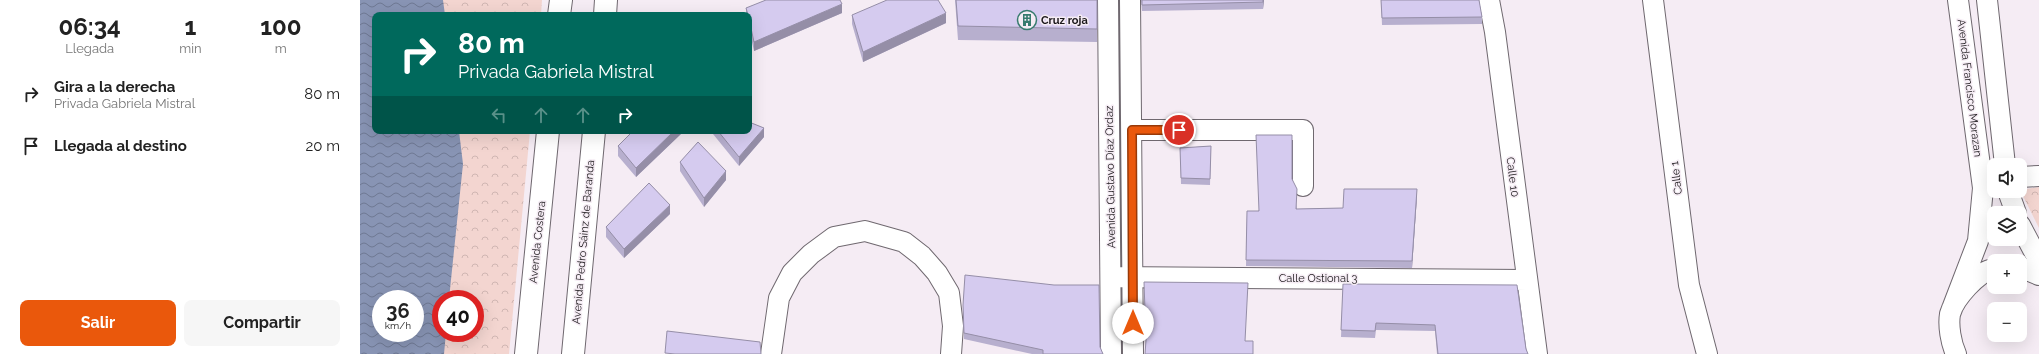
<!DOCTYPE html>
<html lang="es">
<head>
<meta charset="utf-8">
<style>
	:root { --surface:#fff; --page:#f6f6f6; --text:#222; --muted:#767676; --accent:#ea580c }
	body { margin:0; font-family:Raleway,sans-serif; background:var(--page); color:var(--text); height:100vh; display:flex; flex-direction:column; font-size:15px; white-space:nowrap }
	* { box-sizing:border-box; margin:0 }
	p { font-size:13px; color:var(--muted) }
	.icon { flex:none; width:22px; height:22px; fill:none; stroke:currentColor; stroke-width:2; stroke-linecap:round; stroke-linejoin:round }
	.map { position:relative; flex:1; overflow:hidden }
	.panel { display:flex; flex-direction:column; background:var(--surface); width:360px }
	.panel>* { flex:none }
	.hud { position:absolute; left:12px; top:12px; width:380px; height:122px; border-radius:8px; box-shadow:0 4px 16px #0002; background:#00695c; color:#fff; overflow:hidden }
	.buttons { position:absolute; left:1627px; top:158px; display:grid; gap:8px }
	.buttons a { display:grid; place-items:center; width:40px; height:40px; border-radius:8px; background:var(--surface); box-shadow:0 4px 16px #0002; font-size:20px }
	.speed { position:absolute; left:12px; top:290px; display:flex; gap:8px; font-size:20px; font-weight:700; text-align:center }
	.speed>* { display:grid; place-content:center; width:52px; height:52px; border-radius:50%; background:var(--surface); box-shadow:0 4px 16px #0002; line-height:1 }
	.speed small { font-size:10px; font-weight:400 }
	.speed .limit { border:6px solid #d22; background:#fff; color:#111 }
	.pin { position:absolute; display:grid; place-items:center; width:34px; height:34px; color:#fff; margin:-17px; border:2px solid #fff; border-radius:50%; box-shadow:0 1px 4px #0007 }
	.me { position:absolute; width:44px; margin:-22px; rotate:0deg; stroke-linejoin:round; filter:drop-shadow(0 0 3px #0008) }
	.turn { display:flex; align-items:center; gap:14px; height:84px; padding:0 20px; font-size:18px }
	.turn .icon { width:52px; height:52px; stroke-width:2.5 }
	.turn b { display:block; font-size:28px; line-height:34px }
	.lanes { display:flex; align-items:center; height:38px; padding:0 20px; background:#0003; justify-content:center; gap:20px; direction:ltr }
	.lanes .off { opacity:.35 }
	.eta { display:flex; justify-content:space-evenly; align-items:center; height:68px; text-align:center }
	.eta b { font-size:24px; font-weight:700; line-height:28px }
	.action { display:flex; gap:8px; margin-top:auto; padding:8px 20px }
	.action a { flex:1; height:46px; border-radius:8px; background:var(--accent); color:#fff; font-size:16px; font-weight:700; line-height:46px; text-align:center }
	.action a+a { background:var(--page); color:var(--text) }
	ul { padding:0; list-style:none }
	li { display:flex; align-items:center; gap:12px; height:52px; padding:0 20px }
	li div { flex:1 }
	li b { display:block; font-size:15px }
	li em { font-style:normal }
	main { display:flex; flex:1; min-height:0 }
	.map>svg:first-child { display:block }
	.park { fill:url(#park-crowns) }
	.water { fill:url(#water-waves); fill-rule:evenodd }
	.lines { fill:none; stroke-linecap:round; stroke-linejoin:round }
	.minor-casing { stroke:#6f686f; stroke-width:22 }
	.major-casing { stroke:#6f686f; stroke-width:24 }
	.minor { stroke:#fff; stroke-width:20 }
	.major { stroke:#fff; stroke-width:22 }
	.wall { fill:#b7afce }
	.shaded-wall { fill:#958ea7 }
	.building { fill:#d5cbef; stroke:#958ea7 }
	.route-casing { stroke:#983908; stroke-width:10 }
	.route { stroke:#ea580c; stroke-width:7 }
	.labels { text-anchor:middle; stroke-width:3; stroke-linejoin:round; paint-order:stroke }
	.poi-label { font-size:11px; font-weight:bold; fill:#1a171a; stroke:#f5ecf4; text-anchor:start }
	.street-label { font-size:11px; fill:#1a171a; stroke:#f5ecf4 }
</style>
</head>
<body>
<main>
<section class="panel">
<div class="eta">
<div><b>06:34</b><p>Llegada</p></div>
<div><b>1</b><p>min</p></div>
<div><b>100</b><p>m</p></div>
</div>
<ul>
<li><svg class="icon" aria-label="right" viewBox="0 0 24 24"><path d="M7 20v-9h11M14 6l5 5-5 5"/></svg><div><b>Gira a la derecha</b><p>Privada Gabriela Mistral</p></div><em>80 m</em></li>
<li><svg class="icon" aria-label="arrive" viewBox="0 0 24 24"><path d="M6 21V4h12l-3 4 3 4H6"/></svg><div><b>Llegada al destino</b></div><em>20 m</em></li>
</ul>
<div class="action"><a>Salir</a><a>Compartir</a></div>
</section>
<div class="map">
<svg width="1679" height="354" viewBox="0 0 1679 354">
	<defs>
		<pattern id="park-crowns" width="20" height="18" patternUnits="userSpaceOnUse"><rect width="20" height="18" fill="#f3d5d0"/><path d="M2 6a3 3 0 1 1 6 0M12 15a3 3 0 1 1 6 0" fill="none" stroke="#d0b6b2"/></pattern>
		<pattern id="water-waves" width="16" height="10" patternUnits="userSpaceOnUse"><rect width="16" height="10" fill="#8894b4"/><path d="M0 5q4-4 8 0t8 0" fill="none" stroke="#6e7892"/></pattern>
	</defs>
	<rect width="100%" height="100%" fill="#f5ecf4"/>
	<path class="park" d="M 78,0 L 182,0 L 181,15 L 79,15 Z
		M 84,131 L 170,131 L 149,354 L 79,354 L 81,333 L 115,333 L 115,299 L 83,299 Z
		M 1679,187 L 1679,228 L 1660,190 Z"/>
	<path class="water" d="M 0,0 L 83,0 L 85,15 L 15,15 L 15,131 L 99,131 L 103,164 L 89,299 L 81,299 L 81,333 L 86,333 L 84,354 L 0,354 ZM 21,299 L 55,299 L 55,333 L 21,333 Z"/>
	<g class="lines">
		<g class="minor-casing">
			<path id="minor" d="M 748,0 L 751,354
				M 770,0 L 773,354
				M 1129,0 L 1135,32 L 1177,354
				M 1293,0 L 1329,285 L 1347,354
				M 1627,0 L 1645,165
				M 772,130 L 943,130 L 943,186
				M 1660,177 L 1679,176
				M 1648,191 L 1656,213
				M 1660,225 L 1679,261
				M 1660,267 L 1679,275
				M 751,277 L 1166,280
				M 1590,314 L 1618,241 L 1623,188 L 1598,0
				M 411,354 L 419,298 L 432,273 L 451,254 L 474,237 L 505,231 L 544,242 L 562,256 L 577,273 L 589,293 L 593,326 L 591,354
				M 1596,354 C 1591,343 1588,326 1590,314 C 1594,299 1618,271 1634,269"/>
		</g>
		<g class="major-casing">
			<path id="major" d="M 199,15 L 201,0
				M 245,15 L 246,0
				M 166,354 L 188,131
				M 213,354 L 234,131"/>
		</g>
		<use href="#minor" class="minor"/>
		<use href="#major" class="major"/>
	</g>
	<path class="wall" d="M 595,0 L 737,0 L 737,42 L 598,40 Z
		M 781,0 L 904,0 L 903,9 L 782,11 Z
		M 1021,0 L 1119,0 L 1122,17 L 1122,24 L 1022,25 Z
		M 386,8 L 482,13 L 394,51 L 389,29 L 389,15 L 386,15 Z
		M 492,15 L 586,23 L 503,62 L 492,24 Z
		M 322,131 L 322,133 L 276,177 L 258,156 L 258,146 Z
		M 353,131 L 389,131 L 404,137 L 379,166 L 353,134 Z
		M 851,146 L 850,185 L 821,184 L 820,148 Z
		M 320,162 L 366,180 L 344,207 L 320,171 Z
		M 932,179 L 937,209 L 983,208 L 1057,196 L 1052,268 L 886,266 L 887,211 L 898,211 Z
		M 310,214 L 264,258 L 246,237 L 246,227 Z
		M 983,284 L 1166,349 L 1168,354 L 1077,354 L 1075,331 L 1016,330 L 1015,338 L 981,337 Z
		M 603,305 L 740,347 L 743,354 L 672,354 L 604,339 Z"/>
	<path class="shaded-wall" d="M 903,0 L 904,0 L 903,9 Z
		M 482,4 L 482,13 L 394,51 L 394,42 Z
		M 586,13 L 586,23 L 503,62 L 503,52 Z
		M 404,128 L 404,137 L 379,166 L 379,157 Z
		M 314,131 L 322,131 L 322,133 L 276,177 L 276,168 Z
		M 366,171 L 366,180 L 344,207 L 344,198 Z
		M 1057,189 L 1057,196 L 1052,268 L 1052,261 Z
		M 310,205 L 310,214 L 264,258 L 264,249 Z"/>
	<path class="building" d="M 406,0 L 480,0 L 482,4 L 394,42 L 389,19 L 389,15 L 388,15 L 386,8 Z
		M 527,0 L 578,0 L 586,13 L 503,52 L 492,15 Z
		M 596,0 L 737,0 L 737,29 L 598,26 Z
		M 782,0 L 903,0 L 903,2 L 782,5 Z
		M 1021,0 L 1119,0 L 1122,17 L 1022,18 Z
		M 389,122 L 404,128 L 379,157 L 358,131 L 389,131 Z
		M 273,131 L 314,131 L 276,168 L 258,146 Z
		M 896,135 L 932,135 L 932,179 L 937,189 L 936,209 L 983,208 L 984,189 L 1057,189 L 1052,261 L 886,260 L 887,211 L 899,211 Z
		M 338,142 L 366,171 L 344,198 L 320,162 Z
		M 851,146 L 850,179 L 821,178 L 820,148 Z
		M 289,183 L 310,205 L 264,249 L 246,227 Z
		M 605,275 L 694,285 L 739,285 L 740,347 L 743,354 L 683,354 L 683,350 L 604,333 L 603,305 Z
		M 784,282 L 888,283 L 885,341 L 893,341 L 893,354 L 785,354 L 786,340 Z
		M 983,284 L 1157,285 L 1166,349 L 1168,354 L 1078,354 L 1075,325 L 1016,323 L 1015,331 L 981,330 Z
		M 307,331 L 400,342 L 401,354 L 315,354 L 305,353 Z"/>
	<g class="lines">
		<g class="route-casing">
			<path id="route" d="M 773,323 L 772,130 L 819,130"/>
		</g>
		<use href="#route" class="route"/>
	</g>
	<defs>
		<g id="building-ring" transform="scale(1)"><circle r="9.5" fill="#f5ecf4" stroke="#377b6e" stroke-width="1.5"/><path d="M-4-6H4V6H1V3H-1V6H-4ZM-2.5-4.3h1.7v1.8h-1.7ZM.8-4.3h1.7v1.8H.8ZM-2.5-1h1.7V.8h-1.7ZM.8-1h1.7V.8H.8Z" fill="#377b6e"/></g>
	</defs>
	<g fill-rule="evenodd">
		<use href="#building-ring" x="667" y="20"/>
	</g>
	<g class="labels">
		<g class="poi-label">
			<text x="681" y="24">Cruz roja</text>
		</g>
		<g class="street-label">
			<text transform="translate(1610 88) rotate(83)" y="4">Avenida Francisco Morazan</text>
			<text transform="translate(750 177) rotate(-91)" y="4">Avenida Gustavo Díaz Ordaz</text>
			<text transform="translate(1153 177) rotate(83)" y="4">Calle 10</text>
			<text transform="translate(1316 178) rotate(-97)" y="4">Calle 1</text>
			<text transform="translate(177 242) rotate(-84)" y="4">Avenida Costera</text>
			<text transform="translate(223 242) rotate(-85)" y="4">Avenida Pedro Sáinz de Baranda</text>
			<text x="958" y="282">Calle Ostional 3</text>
		</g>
	</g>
</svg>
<div class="buttons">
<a><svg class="icon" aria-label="sound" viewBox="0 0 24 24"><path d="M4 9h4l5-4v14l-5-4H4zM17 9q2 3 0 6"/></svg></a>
<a><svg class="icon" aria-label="layers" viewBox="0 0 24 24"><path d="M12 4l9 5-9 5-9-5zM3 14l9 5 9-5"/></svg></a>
<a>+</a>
<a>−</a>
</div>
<div class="speed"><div>36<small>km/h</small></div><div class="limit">40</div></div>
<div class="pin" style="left:819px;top:130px;background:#d93025"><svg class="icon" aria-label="arrive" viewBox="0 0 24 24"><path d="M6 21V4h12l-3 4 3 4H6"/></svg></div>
<svg class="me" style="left:773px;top:323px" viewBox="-20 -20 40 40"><circle r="19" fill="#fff"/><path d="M0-13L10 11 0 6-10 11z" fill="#ea580c"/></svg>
<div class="hud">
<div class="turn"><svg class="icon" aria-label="right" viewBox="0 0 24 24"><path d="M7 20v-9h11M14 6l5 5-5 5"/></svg><div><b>80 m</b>Privada Gabriela Mistral</div></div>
<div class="lanes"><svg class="icon off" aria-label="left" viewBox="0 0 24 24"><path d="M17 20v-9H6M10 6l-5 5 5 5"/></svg><svg class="icon off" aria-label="ahead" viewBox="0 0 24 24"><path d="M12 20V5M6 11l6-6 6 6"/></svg><svg class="icon off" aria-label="ahead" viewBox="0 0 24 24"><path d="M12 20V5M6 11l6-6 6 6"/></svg><svg class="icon" aria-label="right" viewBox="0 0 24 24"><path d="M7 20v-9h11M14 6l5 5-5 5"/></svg></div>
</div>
</div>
</main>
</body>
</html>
